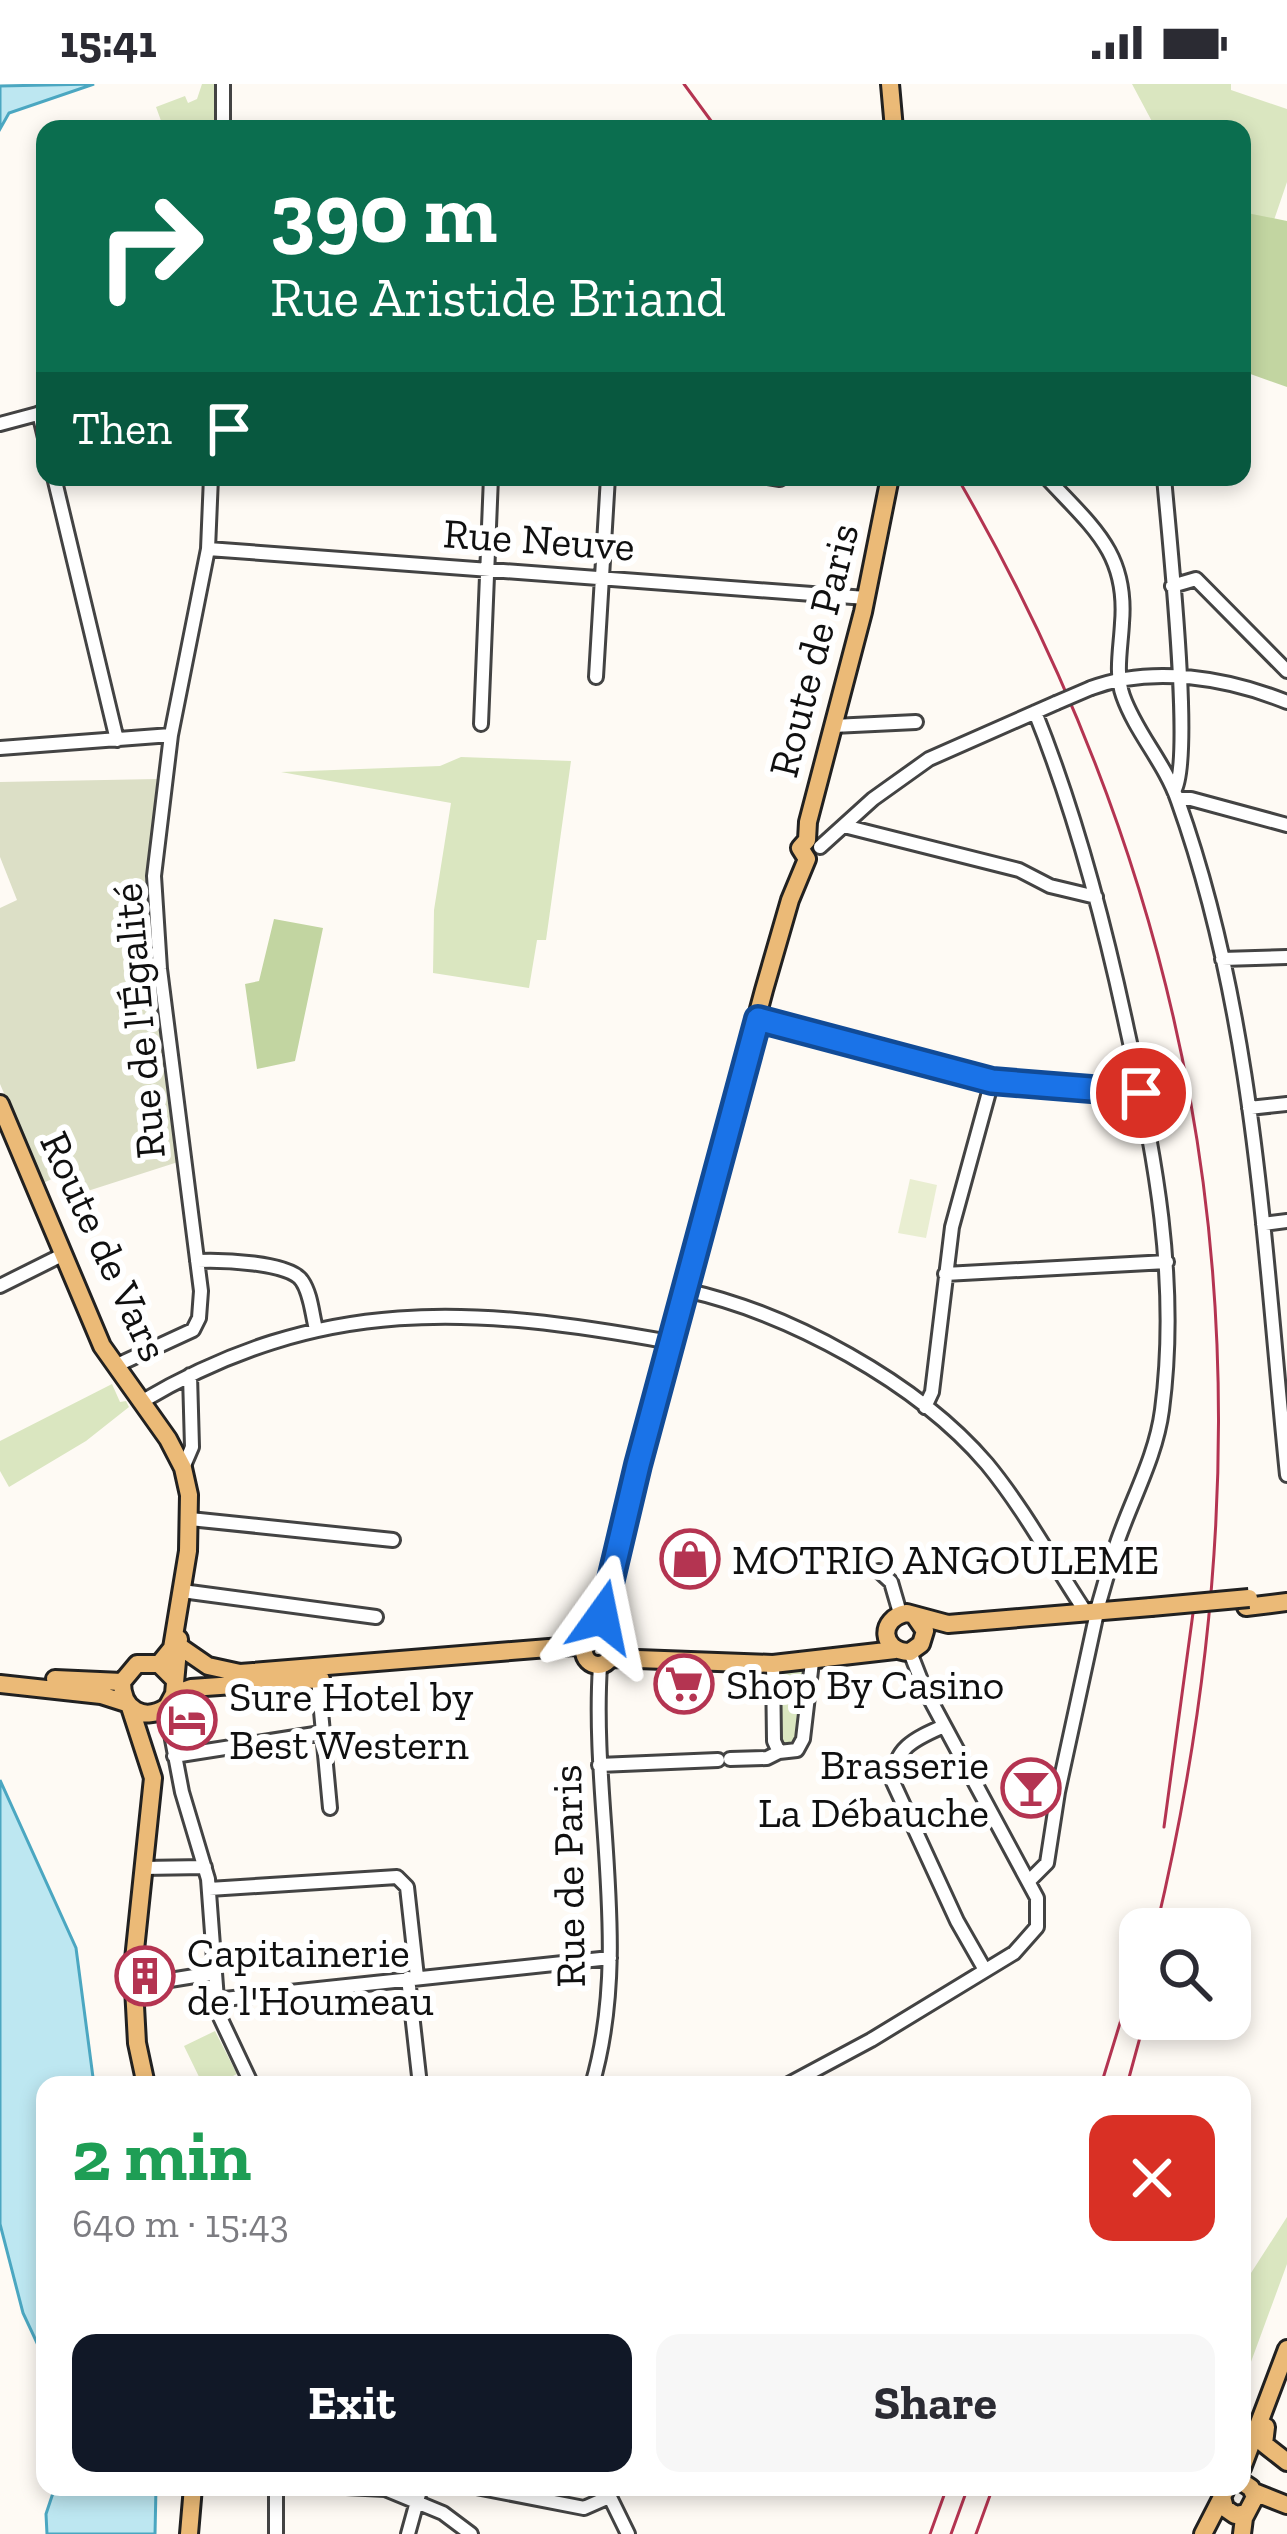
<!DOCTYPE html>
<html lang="en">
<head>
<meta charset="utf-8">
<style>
	:root { --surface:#fff; --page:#f7f7f7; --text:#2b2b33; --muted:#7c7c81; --accent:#111827 }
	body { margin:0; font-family:"Zilla Slab",serif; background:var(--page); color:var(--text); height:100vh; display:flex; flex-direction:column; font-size:45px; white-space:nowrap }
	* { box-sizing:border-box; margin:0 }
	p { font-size:39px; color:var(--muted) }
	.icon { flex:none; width:66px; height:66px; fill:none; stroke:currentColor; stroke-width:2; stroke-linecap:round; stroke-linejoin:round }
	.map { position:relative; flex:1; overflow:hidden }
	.panel { position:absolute; left:36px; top:1992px; width:1215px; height:420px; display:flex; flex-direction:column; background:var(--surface); border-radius:24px; box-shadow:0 6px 18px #0003 }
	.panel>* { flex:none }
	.top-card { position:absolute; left:36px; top:36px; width:1215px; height:366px; border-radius:24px; box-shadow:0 6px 18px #0003; background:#0b6e4f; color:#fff; overflow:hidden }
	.tools { position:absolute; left:1119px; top:1824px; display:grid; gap:24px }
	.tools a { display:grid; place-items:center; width:132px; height:132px; border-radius:24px; background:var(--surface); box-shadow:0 6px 18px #0003; font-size:60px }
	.pin { position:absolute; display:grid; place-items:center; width:102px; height:102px; color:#fff; margin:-51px; border:6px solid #fff; border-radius:50%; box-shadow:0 3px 12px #0007 }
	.me { position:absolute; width:132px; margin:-66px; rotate:12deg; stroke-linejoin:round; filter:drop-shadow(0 0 9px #0008) }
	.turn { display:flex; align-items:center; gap:42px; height:252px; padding:0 36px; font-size:54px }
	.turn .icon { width:156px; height:156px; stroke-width:2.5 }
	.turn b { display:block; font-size:84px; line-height:102px }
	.then { display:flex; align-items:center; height:114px; padding:0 36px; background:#0003; gap:24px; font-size:45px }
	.round { display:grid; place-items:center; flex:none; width:126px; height:126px; border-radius:24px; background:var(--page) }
	.overview { display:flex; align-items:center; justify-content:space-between; height:204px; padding:0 36px }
	h1 { font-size:72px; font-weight:700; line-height:90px; color:#1e9e55 }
	.primary-button { display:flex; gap:24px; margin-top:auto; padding:24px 36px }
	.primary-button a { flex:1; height:138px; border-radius:24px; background:var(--accent); color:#fff; font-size:48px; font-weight:700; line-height:138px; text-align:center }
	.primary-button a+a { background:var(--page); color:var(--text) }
	.status { display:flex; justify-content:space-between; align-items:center; height:84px; padding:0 60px; background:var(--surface); direction:ltr }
	.status svg { height:33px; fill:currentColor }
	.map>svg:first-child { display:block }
	.green { fill:#dae6c0 }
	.forest { fill:#c2d5a1 }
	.cemetery { fill:#dcdfc6 }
	.pitch { fill:#e9eed1 }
	.water { fill:#bde7f1; stroke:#4ba7c1; stroke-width:3 }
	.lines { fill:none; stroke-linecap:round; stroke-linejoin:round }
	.minor-casing { stroke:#434343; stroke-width:18 }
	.major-casing { stroke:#212121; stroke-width:22 }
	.minor { stroke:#fff; stroke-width:12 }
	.major { stroke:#ebba77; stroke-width:16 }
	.rail { stroke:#b43451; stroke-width:3 }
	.minor-bridge-casing { stroke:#434343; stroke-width:18; stroke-linecap:butt }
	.major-bridge-casing { stroke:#212121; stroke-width:22; stroke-linecap:butt }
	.minor-bridge { stroke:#fff; stroke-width:12 }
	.major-bridge { stroke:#ebba77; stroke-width:16 }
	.route-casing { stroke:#114b97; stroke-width:30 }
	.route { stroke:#1a73e8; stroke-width:21 }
	.labels { text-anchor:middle; stroke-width:12; stroke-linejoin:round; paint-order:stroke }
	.street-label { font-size:42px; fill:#101010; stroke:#fff }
	.poi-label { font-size:42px; fill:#101010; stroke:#fff; text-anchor:start }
</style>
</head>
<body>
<div class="status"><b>15:41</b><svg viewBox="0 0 49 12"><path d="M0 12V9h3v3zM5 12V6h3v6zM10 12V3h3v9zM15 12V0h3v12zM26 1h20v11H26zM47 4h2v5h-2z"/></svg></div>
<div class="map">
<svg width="1287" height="2450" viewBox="0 0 1287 2450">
	<rect width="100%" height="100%" fill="#fefaf4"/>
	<path class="green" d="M 202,0 L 216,0 L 214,45 L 164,45 L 156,23 L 185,12 L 188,19 L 197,15 Z
		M 1132,0 L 1231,0 L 1231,6 L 1287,25 L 1287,98 L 1274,136 L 1242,128 L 1242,45 L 1156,45 Z
		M 461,673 L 571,677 L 546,856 L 537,856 L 529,904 L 433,889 L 434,826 L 451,719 L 281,688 L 440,682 Z
		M 112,1300 L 120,1318 L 126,1317 L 129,1323 L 86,1357 L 9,1403 L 0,1387 L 0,1357 Z
		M 807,1583 L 798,1657 L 796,1661 L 783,1662 L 780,1659 L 778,1585 Z
		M 215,1947 L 237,1990 L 223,1997 L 226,2001 L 203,2001 L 184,1962 Z
		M 1287,2133 L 1287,2180 L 1248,2286 L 1242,2281 L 1242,2203 Z"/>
	<path class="forest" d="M 1242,128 L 1287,137 L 1287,303 L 1242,287 Z
		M 274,835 L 323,844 L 295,977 L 257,985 L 245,900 L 259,897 Z"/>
	<path class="cemetery" d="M 157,695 C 140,824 163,950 178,1078 L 69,1113 L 61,1091 L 43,1099 L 0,1000 L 0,824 L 17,816 L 0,773 L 0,698 Z"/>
	<path class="pitch" d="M 910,1095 L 937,1101 L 926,1154 L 898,1149 Z"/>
	<path class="water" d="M 94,0 L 9,29 L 0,45 L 0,2 Z
		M 0,1696 L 76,1864 L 94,2001 L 45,2001 L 45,2307 L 38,2261 L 23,2229 L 0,2140 Z
		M 55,2403 L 156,2403 L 155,2450 L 47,2450 L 46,2430 Z"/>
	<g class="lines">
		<g class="minor-casing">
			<path id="minor" d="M 223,45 L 223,0
				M 39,329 L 45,354
				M 0,340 L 45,328
				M 54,393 L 117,656
				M 768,393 L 780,395
				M 1046,393 C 1091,442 1128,468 1122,539 C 1121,562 1115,590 1123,612 C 1136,649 1165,679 1178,717 C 1255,932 1264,1165 1287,1391
				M 1164,393 C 1168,443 1194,678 1174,707
				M 208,465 L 866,514
				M 1172,502 L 1196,495 L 1287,587
				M 596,593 L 608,393
				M 1091,604 C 1153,581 1228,594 1287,618
				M 1035,628 C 1076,730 1104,837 1127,945 C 1155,1070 1179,1197 1162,1326 C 1156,1372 1133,1413 1118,1456 C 1110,1479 1104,1503 1097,1526
				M 481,640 L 491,393
				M 833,642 L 916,638
				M 0,664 L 171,651
				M 1178,715 L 1191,715 L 1287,741
				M 844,742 L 1019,786 L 1050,802 L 1096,813
				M 820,763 L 873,715 L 929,675 L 1056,619
				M 1222,875 L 1287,873
				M 758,935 L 992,997 L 1141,1009
				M 1249,1024 L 1287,1020
				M 1263,1140 L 1287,1137
				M 197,1177 C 220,1176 290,1178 302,1197 C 311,1210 312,1230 316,1245
				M 945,1190 L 1167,1178
				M 0,1202 L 64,1170
				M 685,1206 C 789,1229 917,1298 987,1380 C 1024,1425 1053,1479 1085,1527
				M 115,1282 L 193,1246 L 199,1234 L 201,1207 L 160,885 L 154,792 L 171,651 L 208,465 L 211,393
				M 141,1318 C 321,1211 472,1222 670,1258
				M 925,1323 L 932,1308 L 952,1143 L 992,997
				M 183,1384 L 192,1363 L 190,1291
				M 190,1435 L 393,1456
				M 879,1487 L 891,1498 L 900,1529
				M 182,1507 L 376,1533
				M 773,1580 L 774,1657 L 779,1668 L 797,1666 L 803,1655 L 812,1578
				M 318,1595 L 330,1724
				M 162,1627 L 170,1645 L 182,1708 L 208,1795 L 218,1929 L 252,2001
				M 944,1642 C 917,1654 893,1663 893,1698 L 957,1837 L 985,1886
				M 174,1672 L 321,1649
				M 730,1675 L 767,1674 L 779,1668
				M 599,1681 L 718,1676
				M 142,1784 L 205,1783
				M 1029,1797 L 1047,1779 L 1058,1708 L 1096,1533
				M 209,1805 L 397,1793 L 407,1803 L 417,1893
				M 408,1894 L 420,2001
				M 133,1902 L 213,1889
				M 215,1916 L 610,1874
				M 592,2001 C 632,1865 591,1720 600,1582
				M 787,2001 L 871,1956 L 1014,1869 L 1037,1843 L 1037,1814 L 924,1604 L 910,1568
				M 276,2403 L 276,2450
				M 346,2403 L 385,2405 L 443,2429 L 471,2450
				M 476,2403 L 584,2424 L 609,2413
				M 605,2403 L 628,2450
				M 408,2450 L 421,2403"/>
		</g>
		<g class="major-casing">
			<path id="major" d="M 890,0 L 894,45
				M 807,775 L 800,764 L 807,756 L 808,738 L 863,528 L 890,393
				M 0,1020 L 102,1262 L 168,1355 L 183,1384 L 189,1411 L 188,1467 L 172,1564 L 159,1580
				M 1246,1523 L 1287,1518
				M 914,1531 L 925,1547 L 921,1560 L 910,1568 C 880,1568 878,1534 907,1529 L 948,1540 L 1151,1523
				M584 1567a14 14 0 1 1 28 0a14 14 0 1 1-28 0Z
				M 599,1553 L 609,1494 L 670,1258 L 764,906 L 790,816 L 807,775
				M 179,1562 L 208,1582 L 240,1589 L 586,1561
				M 611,1574 L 773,1580 L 895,1566
				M 173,1594 L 159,1580 L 137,1580 L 122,1598 C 122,1626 144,1638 167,1623 L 174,1610 L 179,1555
				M 55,1595 L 122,1598
				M 0,1600 L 101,1611 L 126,1619
				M 174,1610 L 191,1604 L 321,1595
				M 130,1623 L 153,1694 L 133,1885 L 137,1959 L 146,2001
				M 1266,2343 L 1264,2360 L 1287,2378
				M 1242,2384 L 1287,2265
				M 1227,2403 L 1222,2413 L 1225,2424 L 1235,2431 L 1246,2429
				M 1254,2408 L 1287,2421
				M 189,2450 L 193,2403
				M 1203,2450 L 1222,2413
				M 1242,2450 L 1244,2434 L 1255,2413 L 1251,2404 L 1242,2398"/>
		</g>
		<use href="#minor" class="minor"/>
		<use href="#major" class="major"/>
		<path class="rail" d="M 684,0 L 717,45
			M 957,393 C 1225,856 1279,1327 1156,1845
			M 1164,1743 L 1193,1529
			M 1101,2001 L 1140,1874
			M 1127,2001 L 1145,1935
			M 930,2450 L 947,2403
			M 951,2450 L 968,2403
			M 976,2450 L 993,2403"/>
		<g class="minor-bridge-casing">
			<path id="minor-bridge" d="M 1056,619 L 1091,604"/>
		</g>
		<g class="major-bridge-casing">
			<path id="major-bridge" d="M 1151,1523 L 1249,1514"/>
		</g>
		<use href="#minor-bridge" class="minor-bridge"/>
		<use href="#major-bridge" class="major-bridge"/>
	</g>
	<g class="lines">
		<g class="route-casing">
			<path id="route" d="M 602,1533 L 638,1381 L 758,935 L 992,997 L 1141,1009"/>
		</g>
		<use href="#route" class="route"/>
	</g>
	<defs>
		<g id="shop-ring" transform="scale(3)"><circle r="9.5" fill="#fff" stroke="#b43451" stroke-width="1.5"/><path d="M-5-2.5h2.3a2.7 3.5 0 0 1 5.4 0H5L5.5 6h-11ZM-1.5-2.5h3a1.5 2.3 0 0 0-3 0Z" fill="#b43451"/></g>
		<g id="supermarket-ring" transform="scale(3)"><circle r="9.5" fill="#fff" stroke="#b43451" stroke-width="1.5"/><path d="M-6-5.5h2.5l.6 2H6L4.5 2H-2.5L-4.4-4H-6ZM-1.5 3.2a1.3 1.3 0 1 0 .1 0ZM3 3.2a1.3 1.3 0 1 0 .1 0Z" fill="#b43451"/></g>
		<g id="hotel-ring" transform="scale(3)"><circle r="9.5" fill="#fff" stroke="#b43451" stroke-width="1.5"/><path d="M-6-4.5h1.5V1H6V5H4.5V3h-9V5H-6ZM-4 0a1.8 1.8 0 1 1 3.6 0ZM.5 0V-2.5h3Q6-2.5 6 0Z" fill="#b43451"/></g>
		<g id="bar-ring" transform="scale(3)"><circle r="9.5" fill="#fff" stroke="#b43451" stroke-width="1.5"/><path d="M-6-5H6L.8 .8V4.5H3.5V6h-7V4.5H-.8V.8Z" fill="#b43451"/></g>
		<g id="building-ring" transform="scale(3)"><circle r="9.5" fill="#fff" stroke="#b43451" stroke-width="1.5"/><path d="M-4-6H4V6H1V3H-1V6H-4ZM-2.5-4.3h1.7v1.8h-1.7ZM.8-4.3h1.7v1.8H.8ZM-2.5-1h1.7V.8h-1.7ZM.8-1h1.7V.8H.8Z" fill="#b43451"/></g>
	</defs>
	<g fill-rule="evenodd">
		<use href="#shop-ring" x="690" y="1475"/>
		<use href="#supermarket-ring" x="684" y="1600"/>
		<use href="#hotel-ring" x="187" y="1636"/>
		<use href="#bar-ring" x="1031" y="1704"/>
		<use href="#building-ring" x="145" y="1892"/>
	</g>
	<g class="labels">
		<g class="street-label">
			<text transform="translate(539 455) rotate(4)" y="15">Rue Neuve</text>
			<text transform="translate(813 566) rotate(-76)" y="15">Route de Paris</text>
			<text transform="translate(138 937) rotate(-95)" y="15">Rue de l'Égalité</text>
			<text transform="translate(105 1162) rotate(65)" y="15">Route de Vars</text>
			<text transform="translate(568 1792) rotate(-91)" y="15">Rue de Paris</text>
		</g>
		<g class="poi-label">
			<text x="732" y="1490">MOTRIO ANGOULEME</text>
			<text x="726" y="1615">Shop By Casino</text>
			<text x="229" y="1627">Sure Hotel by<tspan x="229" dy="48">Best Western</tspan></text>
			<text x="989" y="1695" text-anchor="end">Brasserie<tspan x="989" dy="48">La Débauche</tspan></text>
			<text x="187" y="1883">Capitainerie<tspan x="187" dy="48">de l'Houmeau</tspan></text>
		</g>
	</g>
</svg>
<div class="tools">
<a><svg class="icon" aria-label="search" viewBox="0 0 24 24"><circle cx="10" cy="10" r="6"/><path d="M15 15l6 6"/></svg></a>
</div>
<div class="pin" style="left:1141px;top:1009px;background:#d93025"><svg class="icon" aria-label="arrive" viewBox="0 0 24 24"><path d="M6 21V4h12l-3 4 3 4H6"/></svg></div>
<svg class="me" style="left:602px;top:1533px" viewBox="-20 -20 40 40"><path d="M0-17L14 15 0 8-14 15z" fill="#1a73e8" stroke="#fff" stroke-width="4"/></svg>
<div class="top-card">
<div class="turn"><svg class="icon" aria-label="right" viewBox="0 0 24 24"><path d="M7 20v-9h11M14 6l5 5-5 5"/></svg><div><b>390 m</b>Rue Aristide Briand</div></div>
<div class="then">Then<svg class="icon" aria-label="arrive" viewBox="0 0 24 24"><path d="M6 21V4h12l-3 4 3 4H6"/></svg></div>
</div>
<section class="panel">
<div class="overview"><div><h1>2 min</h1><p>640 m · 15:43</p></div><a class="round" style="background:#d93025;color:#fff"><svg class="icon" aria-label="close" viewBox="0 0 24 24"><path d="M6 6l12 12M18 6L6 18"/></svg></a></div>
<div class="primary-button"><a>Exit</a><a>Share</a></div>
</section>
</div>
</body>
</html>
